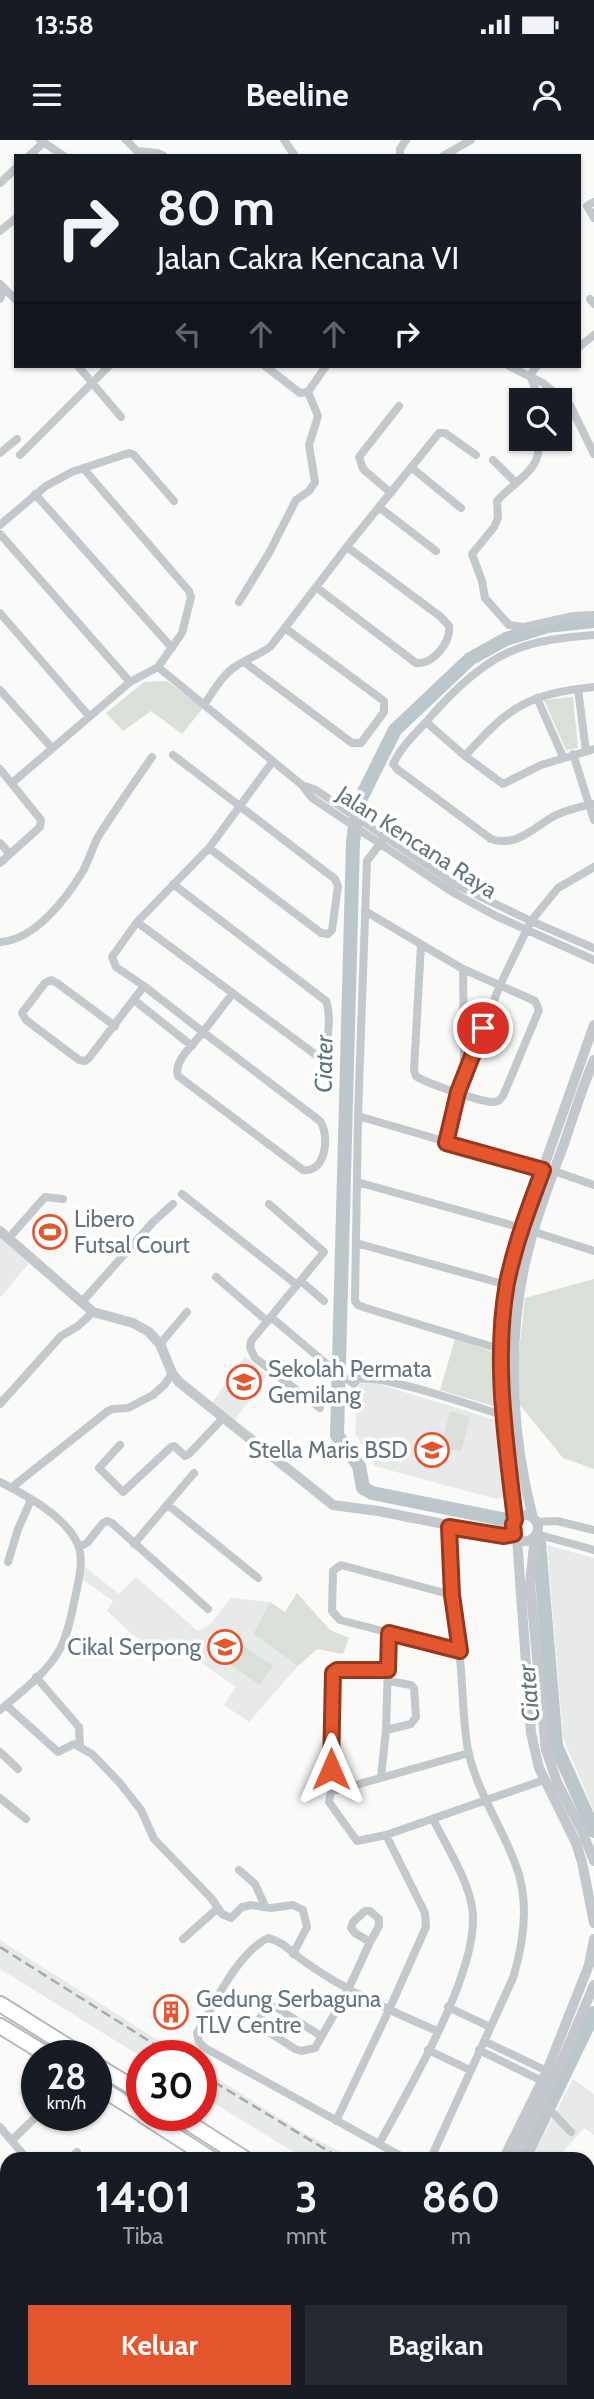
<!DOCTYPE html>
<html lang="id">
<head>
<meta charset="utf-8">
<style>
	:root { --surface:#171b24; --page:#242831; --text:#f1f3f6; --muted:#9ea1a6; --accent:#e4572e }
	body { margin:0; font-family:Cabin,sans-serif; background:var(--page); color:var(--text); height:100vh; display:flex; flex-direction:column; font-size:26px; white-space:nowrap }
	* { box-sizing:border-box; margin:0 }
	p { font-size:23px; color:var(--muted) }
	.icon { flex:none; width:38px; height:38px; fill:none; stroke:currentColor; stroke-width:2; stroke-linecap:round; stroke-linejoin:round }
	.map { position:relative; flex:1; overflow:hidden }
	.panel { position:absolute; left:0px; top:2012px; width:595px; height:247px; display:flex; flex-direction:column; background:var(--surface); border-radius:21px 21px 0 0; box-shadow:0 2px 5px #0004 }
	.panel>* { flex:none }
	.banner { position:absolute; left:14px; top:14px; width:567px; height:214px; border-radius:0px; box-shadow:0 2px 5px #0004; background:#171b24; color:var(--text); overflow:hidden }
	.tools { position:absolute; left:509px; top:248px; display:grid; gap:14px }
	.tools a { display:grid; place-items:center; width:63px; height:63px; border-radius:0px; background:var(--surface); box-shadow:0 2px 5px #0004; font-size:35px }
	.speed { position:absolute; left:21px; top:1900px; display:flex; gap:14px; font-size:35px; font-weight:700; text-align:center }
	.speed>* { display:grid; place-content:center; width:91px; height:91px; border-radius:50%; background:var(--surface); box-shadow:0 2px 5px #0004; line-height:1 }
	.speed small { font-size:18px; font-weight:400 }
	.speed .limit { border:10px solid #d22; background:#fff; color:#111 }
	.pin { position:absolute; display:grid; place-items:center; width:60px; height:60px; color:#fff; margin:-30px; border:4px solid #fff; border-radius:50%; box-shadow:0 2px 7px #0007 }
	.me { position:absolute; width:77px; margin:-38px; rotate:0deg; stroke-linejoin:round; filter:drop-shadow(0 0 5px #0008) }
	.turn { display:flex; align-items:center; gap:24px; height:147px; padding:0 28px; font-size:32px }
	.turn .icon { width:91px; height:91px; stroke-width:2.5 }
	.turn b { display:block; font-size:49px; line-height:60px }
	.lanes { display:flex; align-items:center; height:66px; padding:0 28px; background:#0003; justify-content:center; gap:35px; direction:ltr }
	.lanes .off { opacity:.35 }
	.eta { display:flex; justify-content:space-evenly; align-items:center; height:119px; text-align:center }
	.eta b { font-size:42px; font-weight:700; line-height:49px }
	.primary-button { display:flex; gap:14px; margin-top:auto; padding:14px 28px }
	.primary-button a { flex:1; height:80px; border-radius:0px; background:var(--accent); color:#fff; font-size:28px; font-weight:700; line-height:80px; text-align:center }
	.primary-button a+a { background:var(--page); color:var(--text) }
	.status { display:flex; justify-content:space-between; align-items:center; height:49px; padding:0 35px; background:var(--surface); direction:ltr }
	.status svg { height:19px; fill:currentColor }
	header { display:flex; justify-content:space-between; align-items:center; height:91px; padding:0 28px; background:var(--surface); font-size:32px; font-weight:700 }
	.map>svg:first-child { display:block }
	.built { fill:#e8e9e9 }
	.green { fill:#dadfd7 }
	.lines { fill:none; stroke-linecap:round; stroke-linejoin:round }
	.river { stroke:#bbc7cb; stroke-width:14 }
	.motorway-casing { stroke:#b4b9bd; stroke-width:18 }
	.minor { stroke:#c3c8cc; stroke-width:8 }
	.tertiary { stroke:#c3c8cc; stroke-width:10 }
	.motorway { stroke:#fff; stroke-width:14 }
	.rail { stroke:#a2aab0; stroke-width:2.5; stroke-dasharray:10 5; stroke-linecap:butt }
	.route-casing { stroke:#94391e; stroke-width:18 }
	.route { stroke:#e4572e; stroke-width:12 }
	.labels { text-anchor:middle; stroke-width:7; stroke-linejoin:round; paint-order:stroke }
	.street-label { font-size:23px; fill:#657683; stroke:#fff }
	.poi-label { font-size:23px; fill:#657683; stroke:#fff; text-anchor:start }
	.water-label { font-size:24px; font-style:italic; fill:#60757c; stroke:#fff }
</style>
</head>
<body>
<div class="status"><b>13:58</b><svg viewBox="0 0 49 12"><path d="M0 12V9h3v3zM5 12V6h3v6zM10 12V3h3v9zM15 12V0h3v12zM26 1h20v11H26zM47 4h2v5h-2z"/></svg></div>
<header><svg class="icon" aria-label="menu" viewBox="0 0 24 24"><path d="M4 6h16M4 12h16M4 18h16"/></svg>Beeline<svg class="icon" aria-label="person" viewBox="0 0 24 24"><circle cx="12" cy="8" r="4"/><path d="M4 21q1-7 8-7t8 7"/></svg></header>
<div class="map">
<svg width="594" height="2259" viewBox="0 0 594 2259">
	<rect width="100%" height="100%" fill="#fafaf8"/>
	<path class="built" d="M 0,1097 L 29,1123 L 0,1158 Z
		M 245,1216 L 267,1236 L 235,1280 L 212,1263 Z
		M 368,1241 L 496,1280 L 504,1357 L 496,1359 L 374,1326 L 355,1293 L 358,1250 L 360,1244 Z
		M 547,1405 L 594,1418 L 594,1672 L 563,1598 Z
		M 85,1427 L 119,1454 L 136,1437 L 198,1491 L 210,1484 L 231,1458 L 270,1462 L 253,1494 L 298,1526 L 249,1582 L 224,1565 L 236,1547 L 172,1502 L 164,1513 L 133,1495 L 107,1471 L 113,1461 L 83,1440 Z
		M 0,1800 L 175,1911 L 183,1916 L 142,1917 L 0,1829 Z
		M 201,1928 L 297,1989 L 353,2019 L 307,2019 L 282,2005 L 201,1955 Z
		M 573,1939 L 594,1954 L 594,1995 L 584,1988 L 563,2012 L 552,2019 L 545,2019 L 535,2012 Z"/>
	<path class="green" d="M 167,541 L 203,568 L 182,594 L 151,571 L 123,591 L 106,573 L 144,542 Z
		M 573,557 L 578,608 L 566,610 L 544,560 Z
		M 594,1139 L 594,1329 L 563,1318 L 520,1265 L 517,1230 L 525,1158 Z
		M 455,1199 L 496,1213 L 496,1262 L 493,1266 L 440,1250 Z
		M 450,1271 L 470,1277 L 461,1312 L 441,1307 Z
		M 297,1453 L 330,1490 L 349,1498 L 343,1514 L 317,1509 L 298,1526 L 253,1494 L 270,1462 L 285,1472 Z
		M 240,1503 L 273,1526 L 260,1545 L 226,1522 Z"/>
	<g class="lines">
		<path class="river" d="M 507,1380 L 372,1353 L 363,1348 L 359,1326 L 337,1295 L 353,702 L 358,664 L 395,590 L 470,519 L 506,499 L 547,486 L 594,481
			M 539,1403 L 556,1606 L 594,1691
			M 523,2020 L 594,1873
			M 509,2252 L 512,2259"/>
		<g class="motorway-casing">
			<path id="motorway" d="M 0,1864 L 83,1916
				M 0,1886 L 49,1916
				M 96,1925 L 142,1953
				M 96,1945 L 142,1974
				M 144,1976 L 213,2020
				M 178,1976 L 247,2020
				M 588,2213 L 594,2216
				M 588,2234 L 594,2237
				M 588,2245 L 594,2248"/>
		</g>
		<path class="minor" d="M 40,0 L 64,16
			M 126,0 L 137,11 L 158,13 L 164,16
			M 284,0 L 295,16
			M 29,16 L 43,3
			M 400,16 L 400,9 L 406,0
			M 443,16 L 471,0
			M 0,43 L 16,28
			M 594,62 L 587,66 L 594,78
			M 0,91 L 16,78
			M 0,144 L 16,160
			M 0,159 L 4,148
			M 590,159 L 594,164
			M 579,207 L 594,195
			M 78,226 L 121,277
			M 265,226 L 300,253 L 308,252 L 326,226
			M 509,226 L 543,243 L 570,265 L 594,314
			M 537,261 L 536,251 L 530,235 L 537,226
			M 537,299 C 546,328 513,342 497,361 L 498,378 L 494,387 L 472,414 L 482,441 L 485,458 L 509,485 L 524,487 L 573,476 L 594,475
			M 0,313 L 17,299
			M 20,315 L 109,226
			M 493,320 L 515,342
			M 412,328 L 461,368
			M 391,353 L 363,329 L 359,317 L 399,266
			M 35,354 L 172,508
			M 379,367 L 436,411
			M 0,385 L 46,346 L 72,332 L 129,313 L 134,315 L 174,361
			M 0,394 L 130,542
			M 316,447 L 416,523 C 432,525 451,503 449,486 L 441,477 L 347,407
			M 239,462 L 269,413 L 296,360 L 309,351 L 315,342 L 309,305 L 318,276 L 308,252
			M 0,473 L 89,576
			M 594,495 C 568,497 538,500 514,510 C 480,523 449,555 426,582 C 414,595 401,607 393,624 L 397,629 L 491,699 C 517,708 535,686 556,675 C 568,670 582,666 594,664
			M 244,522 L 352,603 L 361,603 L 384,572 L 384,561 L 285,488
			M 158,527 L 302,645 L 312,658 L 452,752 L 496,776 L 594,820
			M 578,549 L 586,611
			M 0,550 L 52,608
			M 537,558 L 563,617
			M 204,565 C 213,552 223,534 236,526 C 248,518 260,515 271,506 L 349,404 L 439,293 L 445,293 L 476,315
			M 426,582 L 465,616 L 503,644 L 541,625 L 594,609
			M 573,614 L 594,680
			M 173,615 L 335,739 L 338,746 L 332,790 L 328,794 L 321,793 L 209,708
			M 465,616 C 509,567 527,554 594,547
			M 0,629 L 41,680 L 40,687 L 0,723
			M 12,643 L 130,542 L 158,527 L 182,493 L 191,457 L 189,451 L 83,328
			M 305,646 L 316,650 L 456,745 L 531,781 L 594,808
			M 385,697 L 367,721 L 358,976 L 355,1161 L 358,1165 L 366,1168 L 500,1209
			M 0,703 L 10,714
			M 365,771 L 463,829 L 535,861 L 539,870 L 503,956 C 499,960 499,962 493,962 C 482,962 425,943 416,936 L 414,930 L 421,805
			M 137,782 L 316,915 L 322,915 C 329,903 331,875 326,861 L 173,744
			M 0,802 C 35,800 66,759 83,731 C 89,720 92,708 98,697 C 115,670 134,643 152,617
			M 463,829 L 464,918 L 466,931
			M 233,853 L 203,892 L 144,846 L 116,827 L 112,817 L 137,782 L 209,708 L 273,621
			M 134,860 L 192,906
			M 115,886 L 57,843 L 51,840 L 45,843 L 22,873 L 26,880 L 79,920 L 85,921 L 89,918 L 144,846
			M 203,892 L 320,981 C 330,996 326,1033 303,1030 L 178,936 C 173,921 194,904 203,892 Z
			M 358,976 L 543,1030
			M 446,1003 L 458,952 L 500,845 L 531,781 L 558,748 L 594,727
			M 554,1031 L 594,1045
			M 357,1042 L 522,1088 L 594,1111
			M 182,1054 L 297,1145
			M 269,1064 L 324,1112 L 251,1201 L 250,1207 L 255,1218 L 320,1268
			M 8,1099 L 45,1057 L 63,1059
			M 356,1103 L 507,1145
			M 216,1137 L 267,1181
			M 301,1141 L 324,1161
			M 81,1163 L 153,1082 L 173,1064
			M 271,1177 L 329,1226 L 354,1244 L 358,1239 C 382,1234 473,1266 502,1275
			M 160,1204 L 187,1172
			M 0,1264 L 61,1196 L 78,1186 L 93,1172
			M 120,1305 L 99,1328 L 123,1352 L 171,1307 L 174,1306 L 185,1316 L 189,1314 L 223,1278
			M 0,1342 C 27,1356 66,1376 78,1405 C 84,1419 79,1439 76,1453 C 72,1471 69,1492 60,1509 C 47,1533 20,1553 0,1570
			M 11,1348 L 108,1271 L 113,1269 L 128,1268 L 153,1255 L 165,1244 L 172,1233
			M 168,1365 L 258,1438
			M 536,1382 L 557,1381 L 594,1390
			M 536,1394 L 594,1410
			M 134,1404 L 194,1333
			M 79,1407 L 87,1403 L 103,1383 L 107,1381 L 112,1383 L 208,1469
			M 8,1422 L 18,1389 L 31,1360
			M 452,1455 L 341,1425 L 333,1431 L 332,1471 L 340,1480 L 460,1511
			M 388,1530 L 337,1530 L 332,1536 L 331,1652 L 329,1662 L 357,1701 L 386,1695 L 544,1640
			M 36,1537 L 79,1587 L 80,1607
			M 6,1565 L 58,1612 L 74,1604 L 92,1614 L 119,1642 L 141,1670 L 154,1699 L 212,1759 L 222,1774 L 231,1778 L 242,1767 L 251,1765 L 271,1768 L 293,1765 L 303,1770 L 307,1787 L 293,1814
			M 386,1590 L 411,1584 L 416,1577 L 414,1548 L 411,1545 L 388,1541
			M 0,1612 L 18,1629
			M 381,1637 L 386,1590 L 389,1493
			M 331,1652 L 469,1613
			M 0,1658 L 26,1679
			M 239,1730 L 255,1744 L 265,1766
			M 183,1799 L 218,1768
			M 448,1867 L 490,1887
			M 321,1896 L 277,1868 L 270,1866 L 265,1868 L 259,1881 L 261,1887 L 295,1909 L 301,1911 L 315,1908 L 348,1850 L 370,1802 L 355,1793 L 351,1788 L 353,1782 L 365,1771 L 370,1771 L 379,1779 L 379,1786 L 370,1802
			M 484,1901 L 547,1931
			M 428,1910 L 470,1930
			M 479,1910 L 542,1941
			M 541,1966 L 552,1972 L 571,1992
			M 336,1981 L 389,1870 L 426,1787 L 425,1773 L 386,1695
			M 0,1987 L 28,2020
			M 12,2000 L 37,1976
			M 379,2004 C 408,1950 483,1826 472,1767 C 467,1737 446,1706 433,1679
			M 68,2020 L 77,2012
			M 408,2020 L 205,1908 L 199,1902 L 197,1893 C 214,1865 237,1813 268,1798 C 283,1801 293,1814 305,1822 C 346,1851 391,1871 437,1891
			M 430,2020 L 513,1838 C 524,1802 530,1760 515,1723 C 501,1686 479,1654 469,1615 C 463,1590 463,1547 460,1519 C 457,1475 448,1432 449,1387
			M 588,2038 L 594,2032
			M 588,2050 L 594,2058
			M 0,2072 L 7,2066
			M 588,2097 L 594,2090
			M 0,2141 L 7,2134
			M 588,2170 L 594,2173
			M 0,2204 L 7,2213
			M 89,2252 L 92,2259
			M 136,2252 L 139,2259
			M 190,2252 L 193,2259
			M 244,2252 L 247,2259
			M 497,2252 L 501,2259
			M 293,2259 L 295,2252
			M 344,2259 L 346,2252"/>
		<path class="tertiary" d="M 0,1091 L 93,1172 L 133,1183 L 149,1192 L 160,1204 L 172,1233 L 179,1242 L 333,1365 L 378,1371 L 504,1396 L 514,1394
			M512 1388a13 13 0 1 1 26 0a13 13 0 1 1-26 0Z
			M 533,1378 C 512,1298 507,1210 524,1128 C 533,1085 550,1042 565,1001 C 574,974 583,946 594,920
			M 515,1380 L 502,1275 L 500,1209 L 507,1145 L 522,1088 L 594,885
			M 535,1396 L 530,1444 L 546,1610 L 557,1642 L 582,1691 L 594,1721
			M 517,1398 L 531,1593 L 539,1628 L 576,1703 L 582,1722 L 594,1783
			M 503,2020 L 547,1931 L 589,1825 L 594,1799
			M 514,2020 L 556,1935 L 594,1845
			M 404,2259 L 406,2252
			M 416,2259 L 419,2252"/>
		<use href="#motorway" class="motorway"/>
		<path class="rail" d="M 0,1807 L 173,1916
			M 201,1934 L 343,2020
			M 588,2130 L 594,2131"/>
	</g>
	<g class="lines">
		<g class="route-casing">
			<path id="route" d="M 331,1629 L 333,1533 L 337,1530 L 388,1530 L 389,1493 L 460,1511 L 452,1455 L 449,1387 L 504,1396 L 514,1394 L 513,1384 L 515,1380 C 506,1301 493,1222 507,1143 C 515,1104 529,1067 543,1030 L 446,1003 L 458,952 L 483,888"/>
		</g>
		<use href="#route" class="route"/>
	</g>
	<defs>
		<g id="stadium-ring" transform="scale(1.75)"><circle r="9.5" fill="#fff" stroke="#e4572e" stroke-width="1.5"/><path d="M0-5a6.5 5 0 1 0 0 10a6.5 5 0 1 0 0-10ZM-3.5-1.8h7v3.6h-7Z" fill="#e4572e"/></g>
		<g id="school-ring" transform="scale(1.75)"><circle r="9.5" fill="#fff" stroke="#e4572e" stroke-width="1.5"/><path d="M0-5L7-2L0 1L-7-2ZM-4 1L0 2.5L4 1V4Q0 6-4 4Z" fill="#e4572e"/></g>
		<g id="building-ring" transform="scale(1.75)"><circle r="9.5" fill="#fff" stroke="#e4572e" stroke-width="1.5"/><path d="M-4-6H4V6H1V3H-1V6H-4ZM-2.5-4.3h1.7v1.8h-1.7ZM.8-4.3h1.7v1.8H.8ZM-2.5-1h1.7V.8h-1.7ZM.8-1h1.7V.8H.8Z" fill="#e4572e"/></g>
	</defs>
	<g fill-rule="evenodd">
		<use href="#stadium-ring" x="50" y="1092"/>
		<use href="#school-ring" x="244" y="1242"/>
		<use href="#school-ring" x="432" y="1310"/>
		<use href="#school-ring" x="225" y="1507"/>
		<use href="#building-ring" x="171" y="1872"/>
	</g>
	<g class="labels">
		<g class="street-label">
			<text transform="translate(417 702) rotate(33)" y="8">Jalan Kencana Raya</text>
		</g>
		<g class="poi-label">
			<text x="74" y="1087">Libero<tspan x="74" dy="26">Futsal Court</tspan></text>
			<text x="268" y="1237">Sekolah Permata<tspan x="268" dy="26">Gemilang</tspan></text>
			<text x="408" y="1318" text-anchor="end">Stella Maris BSD</text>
			<text x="201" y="1515" text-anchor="end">Cikal Serpong</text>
			<text x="196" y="1867">Gedung Serbaguna<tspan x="196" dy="26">TLV Centre</tspan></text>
		</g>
		<g class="water-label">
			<text transform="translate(324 924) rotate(-89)" y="8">Ciater</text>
			<text transform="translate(529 1553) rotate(-95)" y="8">Ciater</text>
		</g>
	</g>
</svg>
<div class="tools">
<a><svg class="icon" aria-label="search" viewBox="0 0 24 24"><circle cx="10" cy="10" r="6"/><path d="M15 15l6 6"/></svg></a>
</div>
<div class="speed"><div>28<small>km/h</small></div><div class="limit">30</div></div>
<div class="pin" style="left:483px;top:888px;background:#d93025"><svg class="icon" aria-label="arrive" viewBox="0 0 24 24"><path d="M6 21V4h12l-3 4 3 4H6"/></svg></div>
<svg class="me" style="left:331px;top:1629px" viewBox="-20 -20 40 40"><path d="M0-17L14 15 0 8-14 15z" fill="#e4572e" stroke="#fff" stroke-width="4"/></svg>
<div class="banner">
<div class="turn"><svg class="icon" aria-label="right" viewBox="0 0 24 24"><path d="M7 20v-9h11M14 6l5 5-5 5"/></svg><div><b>80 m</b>Jalan Cakra Kencana VI</div></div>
<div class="lanes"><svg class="icon off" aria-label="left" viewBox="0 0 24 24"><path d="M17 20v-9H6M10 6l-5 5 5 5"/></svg><svg class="icon off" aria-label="ahead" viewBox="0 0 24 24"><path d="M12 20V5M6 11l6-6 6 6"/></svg><svg class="icon off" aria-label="ahead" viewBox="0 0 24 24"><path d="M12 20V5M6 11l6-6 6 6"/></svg><svg class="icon" aria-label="right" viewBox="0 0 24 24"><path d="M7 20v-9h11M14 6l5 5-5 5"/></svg></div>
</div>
<section class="panel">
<div class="eta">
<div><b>14:01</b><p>Tiba</p></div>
<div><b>3</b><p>mnt</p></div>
<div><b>860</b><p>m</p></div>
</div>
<div class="primary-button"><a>Keluar</a><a>Bagikan</a></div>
</section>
</div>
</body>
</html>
